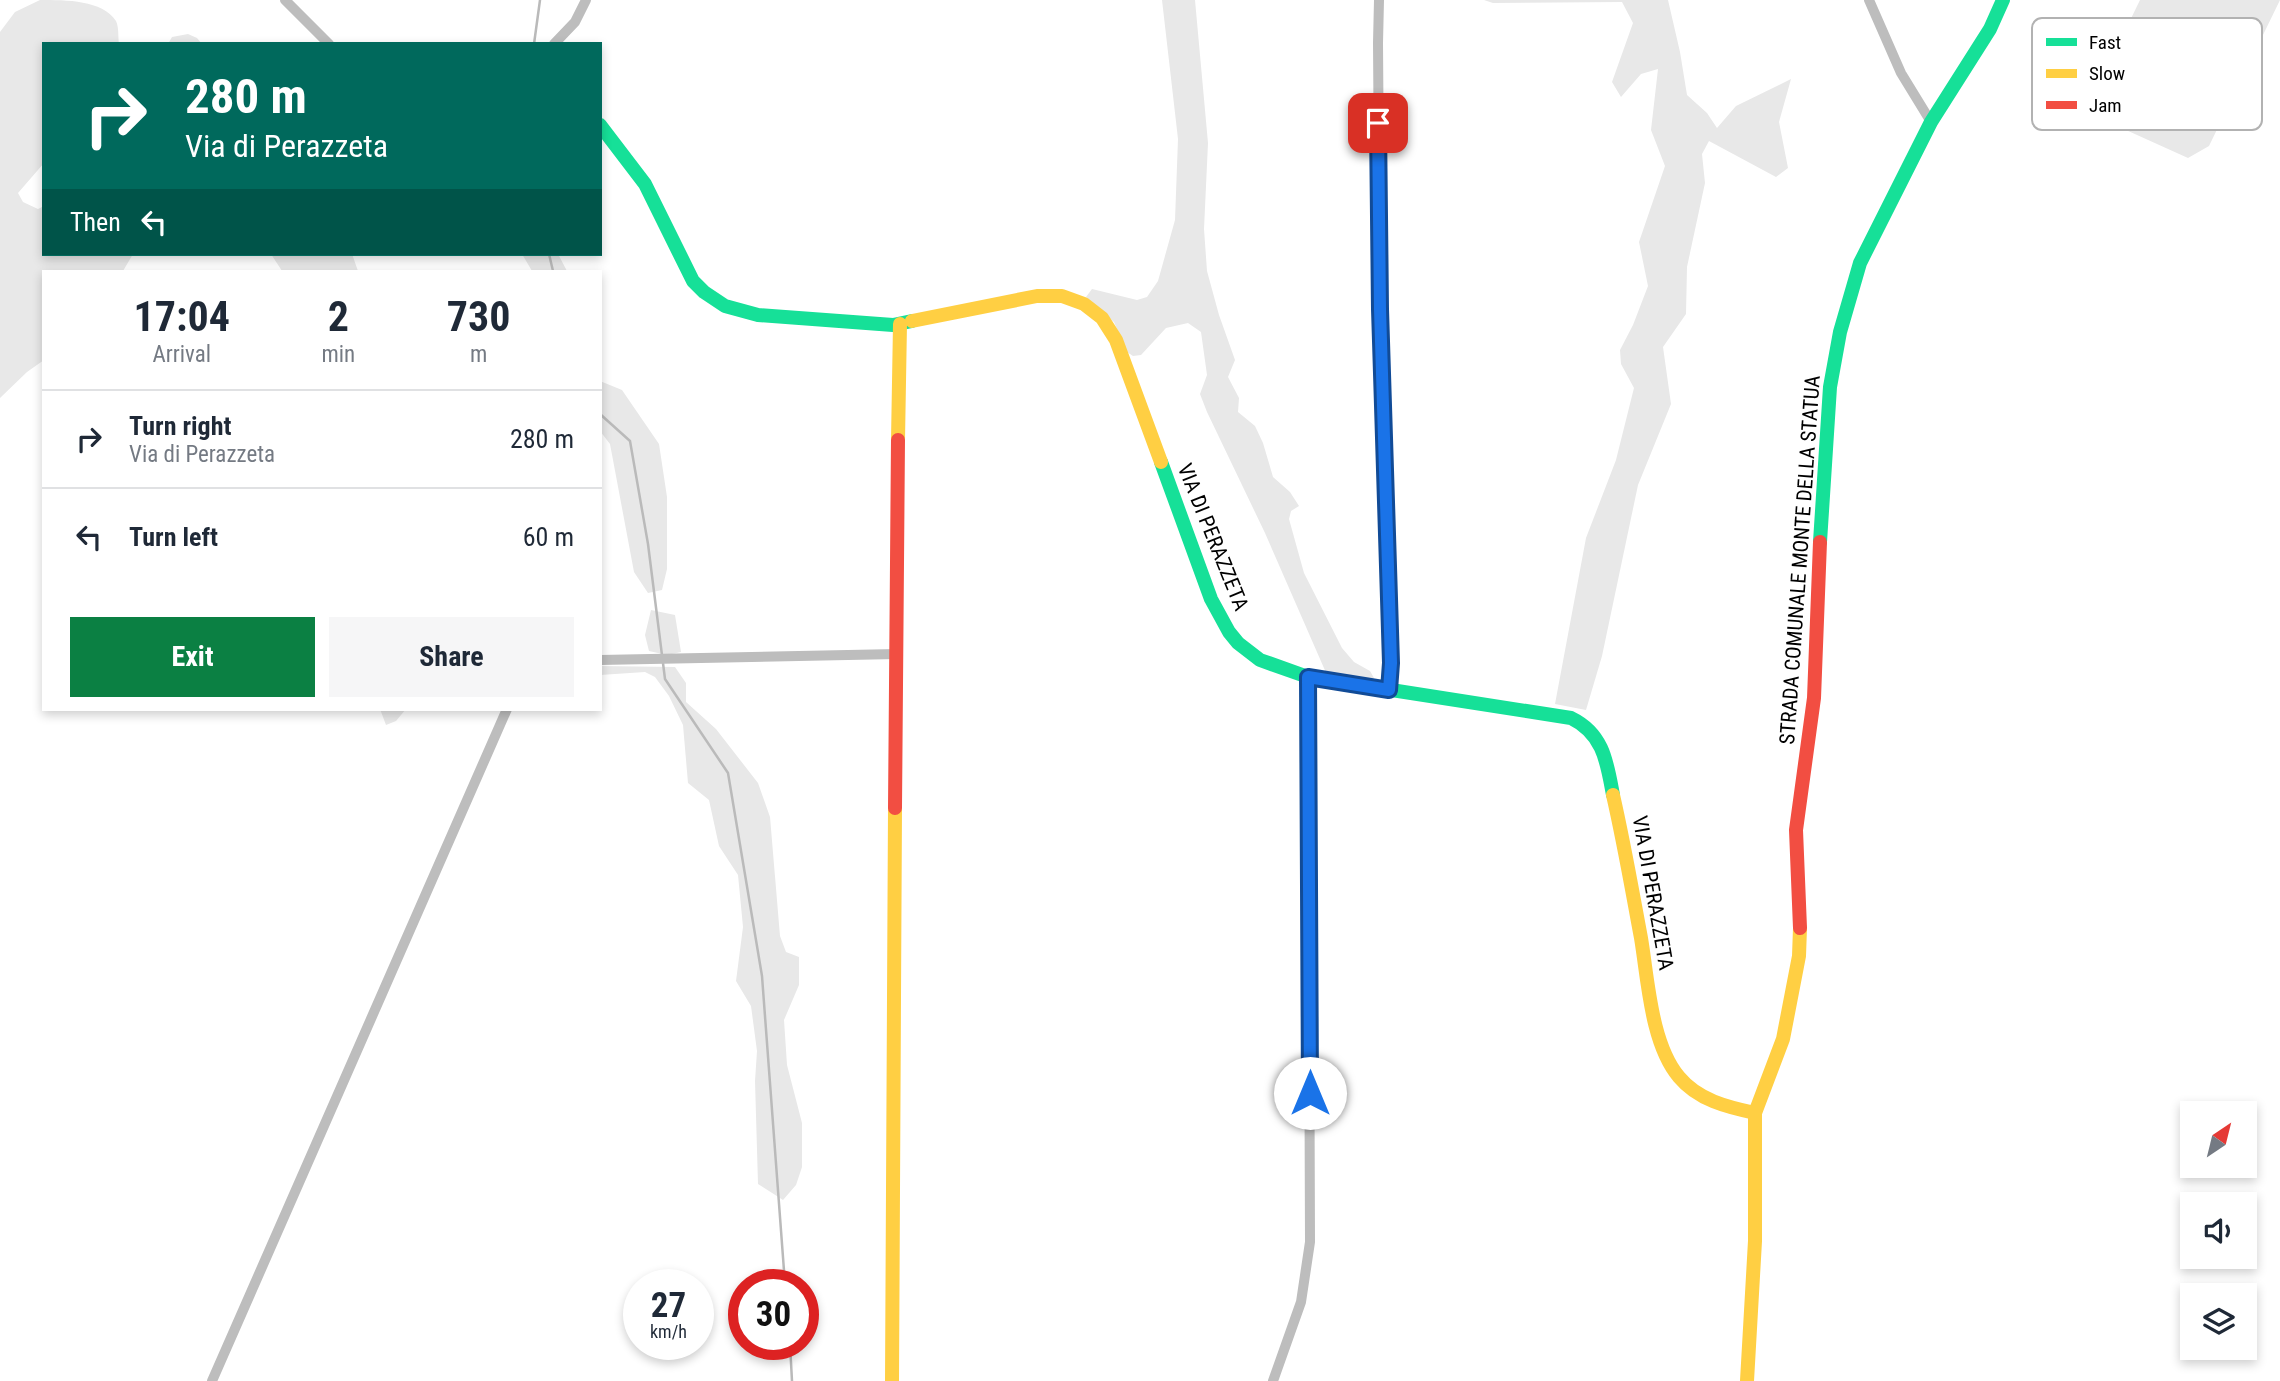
<!DOCTYPE html>
<html lang="en">
<head>
<meta charset="utf-8">
<style>
	:root { --surface:#fff; --page:#f6f6f7; --text:#1f2937; --muted:#747a83; --line:#e0e1e3; --accent:#0b8043 }
	body { margin:0; font-family:"Roboto Condensed",sans-serif; background:var(--page); color:var(--text); height:100vh; display:flex; flex-direction:column; font-size:26px; white-space:nowrap }
	* { box-sizing:border-box; margin:0 }
	p { font-size:23px; color:var(--muted) }
	.icon { flex:none; width:38px; height:38px; fill:none; stroke:currentColor; stroke-width:2; stroke-linecap:round; stroke-linejoin:round }
	.map { position:relative; flex:1; overflow:hidden }
	.side { position:absolute; left:42px; top:270px; width:560px; height:441px; display:flex; flex-direction:column; background:var(--surface); border-radius:0px; box-shadow:0 4px 10px #0003 }
	.side>* { flex:none }
	.guide { position:absolute; left:42px; top:42px; width:560px; height:214px; border-radius:0px; box-shadow:0 4px 10px #0003; background:#00695c; color:#fff; overflow:hidden }
	.needle { width:46px; rotate:35deg }
	.fabs { position:absolute; left:2180px; top:1101px; display:grid; gap:14px }
	.fabs a { display:grid; place-items:center; width:77px; height:77px; border-radius:0px; background:var(--surface); box-shadow:0 4px 10px #0003; font-size:35px }
	.speed { position:absolute; left:623px; top:1269px; display:flex; gap:14px; font-size:35px; font-weight:700; text-align:center }
	.speed>* { display:grid; place-content:center; width:91px; height:91px; border-radius:50%; background:var(--surface); box-shadow:0 4px 10px #0003; line-height:1 }
	.speed small { font-size:18px; font-weight:400 }
	.speed .limit { border:10px solid #d22; background:#fff; color:#111 }
	.pin { position:absolute; display:grid; place-items:center; width:60px; height:60px; color:#fff; margin:-30px; border-radius:14px; box-shadow:0 4px 10px #0006 }
	.me { position:absolute; width:77px; margin:-38px; rotate:0deg; stroke-linejoin:round; filter:drop-shadow(0 0 5px #0008) }
	.turn { display:flex; align-items:center; gap:24px; height:147px; padding:0 28px; font-size:32px }
	.turn .icon { width:91px; height:91px; stroke-width:2.5 }
	.turn b { display:block; font-size:49px; line-height:60px }
	.then { display:flex; align-items:center; height:66px; padding:0 28px; background:#0003; gap:14px; font-size:26px }
	.eta { display:flex; justify-content:space-evenly; align-items:center; height:119px; text-align:center }
	.eta b { font-size:42px; font-weight:700; line-height:49px }
	.cta { display:flex; gap:14px; margin-top:auto; padding:14px 28px }
	.cta a { flex:1; height:80px; border-radius:0px; background:var(--accent); color:#fff; font-size:28px; font-weight:700; line-height:80px; text-align:center }
	.cta a+a { background:var(--page); color:var(--text) }
	ul { padding:0; list-style:none }
	li { display:flex; align-items:center; gap:21px; height:98px; padding:0 28px; border-top:2px solid var(--line) }
	li div { flex:1 }
	li b { display:block; font-size:26px }
	li em { font-style:normal }
	.map>svg:first-child { display:block }
	.green { fill:#e8e8e8 }
	.lines { fill:none; stroke-linecap:round; stroke-linejoin:round }
	.stream { stroke:#bababa; stroke-width:2.5 }
	.street { stroke:#bdbdbd; stroke-width:10 }
	.fast { stroke:#16e098; stroke-width:14 }
	.slow { stroke:#ffcf43; stroke-width:14 }
	.jam { stroke:#f24e42; stroke-width:14 }
	.route-casing { stroke:#114b97; stroke-width:18 }
	.route { stroke:#1a73e8; stroke-width:12 }
	.labels { text-anchor:middle; stroke-width:5; stroke-linejoin:round; paint-order:stroke }
	.street-label { font-size:21px; fill:#000; stroke:#fff }
	.key { fill:#fff; stroke:#b2b2b2; stroke-width:2 }
	.key-label { font-size:19px; fill:#000 }
</style>
</head>
<body>
<div class="map">
<svg width="2280" height="1381" viewBox="0 0 2280 1381">
	<rect width="100%" height="100%" fill="#fff"/>
	<path class="green" d="M 40,0 C 67,0 102,0 116,21 C 119,27 118,37 119,44 L 44,44 L 44,163 L 18,193 L 23,202 L 38,209 L 44,206 L 44,254 L 133,254 L 123,271 L 44,271 L 44,360 L 27,372 L 0,398 L 0,32 L 15,12 Z
		M 1162,0 L 1195,0 L 1208,143 L 1204,229 L 1207,271 L 1219,315 L 1235,360 L 1228,377 L 1239,398 L 1238,412 L 1255,426 L 1263,443 L 1273,477 L 1290,492 L 1299,506 L 1291,511 L 1289,519 L 1304,573 L 1342,648 L 1354,662 L 1370,671 L 1374,678 L 1370,682 L 1327,675 L 1265,533 L 1207,412 L 1200,394 L 1207,375 L 1201,332 L 1188,323 L 1166,328 L 1141,355 L 1133,356 L 1127,352 L 1114,322 L 1086,297 L 1092,289 L 1137,300 L 1147,297 L 1158,281 L 1175,220 L 1178,139 Z
		M 1484,0 L 1668,0 L 1680,52 L 1687,95 L 1707,113 L 1717,128 L 1736,106 L 1791,79 L 1779,122 L 1788,168 L 1776,177 L 1709,141 L 1702,154 L 1705,183 L 1687,267 L 1686,314 L 1663,347 L 1671,404 L 1638,485 L 1602,656 L 1586,710 L 1555,704 L 1586,538 L 1616,460 L 1634,388 L 1621,364 L 1620,350 L 1633,325 L 1648,286 L 1639,242 L 1665,166 L 1651,130 L 1658,69 L 1641,74 L 1621,97 L 1612,82 L 1633,23 L 1622,2 L 1493,3 Z
		M 2140,0 L 2280,0 L 2209,146 L 2188,158 L 2126,130 L 2137,117 L 2173,117 L 2190,83 L 2196,59 L 2192,54 L 2216,43 L 2221,30 L 2205,31 L 2190,18 L 2175,31 L 2171,47 L 2158,55 L 2134,61 C 2140,76 2138,90 2143,105 L 2119,99 L 2111,108 L 2102,102 L 2103,76 Z
		M 188,34 L 197,38 L 202,44 L 168,44 L 172,37 Z
		M 271,254 L 352,254 L 358,271 L 282,271 Z
		M 522,254 L 558,254 L 567,271 L 532,271 Z
		M 600,381 L 622,390 L 659,444 L 667,497 L 667,569 L 662,590 L 648,593 L 634,572 L 610,444 L 600,431 Z
		M 651,610 L 675,615 L 681,652 L 667,655 L 649,651 L 645,635 Z
		M 600,666 L 675,667 L 686,683 L 686,702 L 716,729 L 758,783 L 770,817 L 780,936 L 786,952 L 799,957 L 799,985 L 784,1020 L 787,1065 L 802,1123 L 802,1167 L 796,1185 L 783,1200 L 758,1184 L 755,1081 L 757,1051 L 751,1006 L 736,981 L 743,927 L 738,875 L 719,846 L 709,800 L 688,783 L 683,725 L 669,696 L 655,677 L 645,672 L 600,675 Z
		M 380,709 L 406,709 L 396,721 L 386,725 Z"/>
	<g class="lines">
		<path class="stream" d="M 534,44 L 540,0
			M 549,254 L 553,271
			M 600,414 L 630,441 L 648,544 L 665,679 L 728,773 L 762,976 L 785,1284
			M 790,1344 L 792,1381"/>
		<path class="street" d="M 285,0 L 329,44
			M 1379,0 L 1378,43 L 1380,309 L 1391,663 L 1389,690
			M 1869,0 L 1901,73 L 1931,122
			M 554,44 L 575,22 L 586,0
			M 600,660 L 897,654
			M 212,1381 L 507,709
			M 1273,1381 L 1301,1302 L 1310,1242 L 1308,677"/>
		<path class="fast" d="M 600,125 L 645,184 L 693,281 L 704,292 L 725,306 L 758,315 L 893,325 L 912,321
			M 1161,462 L 1211,599 L 1229,632 L 1238,643 L 1260,660 L 1308,677 L 1571,718 C 1604,734 1607,763 1613,795
			M 1820,542 L 1830,387 L 1840,332 L 1860,263 L 1931,122 L 1990,29 L 2003,0"/>
		<path class="slow" d="M 912,321 L 1037,296 L 1062,296 L 1084,304 L 1102,318 L 1116,340 L 1161,462
			M 898,440 L 900,324
			M 1613,795 C 1624,843 1632,890 1641,938 C 1648,980 1651,1044 1679,1077 C 1698,1100 1727,1107 1755,1113
			M 892,1381 L 895,808
			M 1747,1381 L 1755,1241 L 1755,1113 L 1783,1039 L 1799,956 L 1800,928"/>
		<path class="jam" d="M 895,808 L 898,440
			M 1800,928 L 1796,830 L 1814,698 L 1820,542"/>
	</g>
	<g class="lines">
		<g class="route-casing">
			<path id="route" d="M 1310,1093 L 1308,677 L 1389,690 L 1391,663 L 1380,309 L 1378,123"/>
		</g>
		<use href="#route" class="route"/>
	</g>
	<g class="labels">
		<g class="street-label">
			<text transform="translate(1213 537) rotate(68)" y="7">VIA DI PERAZZETA</text>
			<text transform="translate(1800 560) rotate(-86)" y="7">STRADA COMUNALE MONTE DELLA STATUA</text>
			<text transform="translate(1653 893) rotate(80)" y="7">VIA DI PERAZZETA</text>
		</g>
	</g>
	<rect x="2032" y="18" width="230" height="112" rx="10" class="key"/>
	<rect x="2046" y="38" width="31" height="8" fill="#16e098"/>
	<rect x="2046" y="69" width="31" height="9" fill="#ffcf43"/>
	<rect x="2046" y="101" width="31" height="8" fill="#f24e42"/>
	<g class="key-label">
		<text x="2089" y="49">Fast</text>
		<text x="2089" y="80">Slow</text>
		<text x="2089" y="112">Jam</text>
	</g>
</svg>
<div class="fabs">
<a><svg class="needle" viewBox="-14 -14 28 28"><path d="M0-13l5 13h-10z" fill="#e53935"/><path d="M0 13l5-13h-10z" fill="#747a83"/></svg></a>
<a><svg class="icon" aria-label="sound" viewBox="0 0 24 24"><path d="M4 9h4l5-4v14l-5-4H4zM17 9q2 3 0 6"/></svg></a>
<a><svg class="icon" aria-label="layers" viewBox="0 0 24 24"><path d="M12 4l9 5-9 5-9-5zM3 14l9 5 9-5"/></svg></a>
</div>
<div class="speed"><div>27<small>km/h</small></div><div class="limit">30</div></div>
<div class="pin" style="left:1378px;top:123px;background:#d93025"><svg class="icon" aria-label="arrive" viewBox="0 0 24 24"><path d="M6 21V4h12l-3 4 3 4H6"/></svg></div>
<svg class="me" style="left:1310px;top:1093px" viewBox="-20 -20 40 40"><circle r="19" fill="#fff"/><path d="M0-13L10 11 0 6-10 11z" fill="#1a73e8"/></svg>
<div class="guide">
<div class="turn"><svg class="icon" aria-label="right" viewBox="0 0 24 24"><path d="M7 20v-9h11M14 6l5 5-5 5"/></svg><div><b>280 m</b>Via di Perazzeta</div></div>
<div class="then">Then<svg class="icon" aria-label="left" viewBox="0 0 24 24"><path d="M17 20v-9H6M10 6l-5 5 5 5"/></svg></div>
</div>
<section class="side">
<div class="eta">
<div><b>17:04</b><p>Arrival</p></div>
<div><b>2</b><p>min</p></div>
<div><b>730</b><p>m</p></div>
</div>
<ul>
<li><svg class="icon" aria-label="right" viewBox="0 0 24 24"><path d="M7 20v-9h11M14 6l5 5-5 5"/></svg><div><b>Turn right</b><p>Via di Perazzeta</p></div><em>280 m</em></li>
<li><svg class="icon" aria-label="left" viewBox="0 0 24 24"><path d="M17 20v-9H6M10 6l-5 5 5 5"/></svg><div><b>Turn left</b></div><em>60 m</em></li>
</ul>
<div class="cta"><a>Exit</a><a>Share</a></div>
</section>
</div>
</body>
</html>
